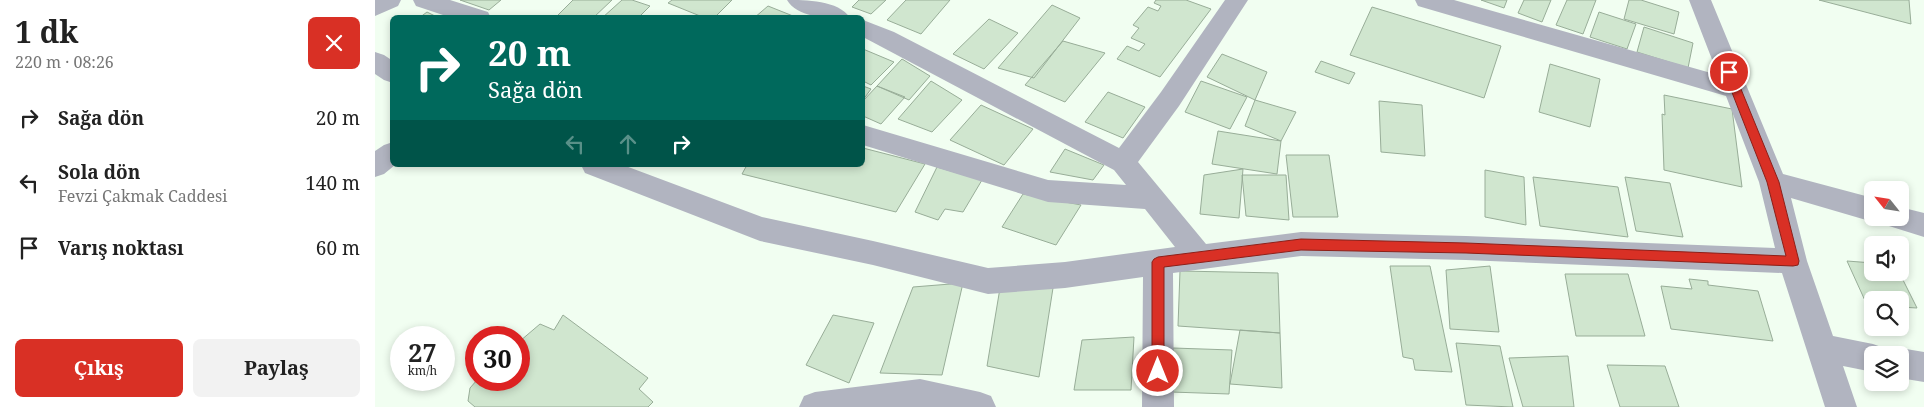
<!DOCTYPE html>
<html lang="tr">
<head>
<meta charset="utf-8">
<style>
	:root { --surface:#fff; --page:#f2f2f2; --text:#222; --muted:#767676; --accent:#d93025 }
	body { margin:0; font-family:"Noto Serif",serif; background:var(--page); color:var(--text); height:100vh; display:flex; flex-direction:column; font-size:19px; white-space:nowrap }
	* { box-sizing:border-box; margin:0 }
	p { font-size:16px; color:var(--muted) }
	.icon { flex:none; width:28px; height:28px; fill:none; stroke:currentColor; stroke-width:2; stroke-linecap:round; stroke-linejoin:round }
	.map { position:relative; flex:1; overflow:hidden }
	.drawer { display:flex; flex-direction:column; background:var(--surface); width:375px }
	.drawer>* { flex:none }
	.guide { position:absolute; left:15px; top:15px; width:475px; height:152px; border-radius:8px; box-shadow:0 2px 8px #0003; background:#00695c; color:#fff; overflow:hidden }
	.needle { width:32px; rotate:300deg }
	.buttons { position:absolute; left:1489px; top:181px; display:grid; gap:10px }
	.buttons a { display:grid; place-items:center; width:45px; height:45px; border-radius:8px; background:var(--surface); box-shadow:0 2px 8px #0003; font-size:25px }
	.speed { position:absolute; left:15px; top:326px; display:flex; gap:10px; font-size:25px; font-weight:700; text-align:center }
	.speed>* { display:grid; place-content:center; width:65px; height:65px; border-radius:50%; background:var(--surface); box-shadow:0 2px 8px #0003; line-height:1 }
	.speed small { font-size:12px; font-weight:400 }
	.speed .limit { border:8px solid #d22; background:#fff; color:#111 }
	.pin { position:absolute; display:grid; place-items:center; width:42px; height:42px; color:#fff; margin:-21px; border:2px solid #fff; border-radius:50%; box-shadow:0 1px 5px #0007 }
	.me { position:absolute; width:55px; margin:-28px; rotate:0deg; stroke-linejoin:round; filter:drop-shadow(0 0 4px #0008) }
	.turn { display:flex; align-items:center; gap:18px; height:105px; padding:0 15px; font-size:22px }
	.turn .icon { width:65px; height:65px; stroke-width:2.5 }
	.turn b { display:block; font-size:35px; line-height:42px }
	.lanes { display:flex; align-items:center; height:48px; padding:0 15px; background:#0003; justify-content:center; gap:25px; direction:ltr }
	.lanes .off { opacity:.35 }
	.round { display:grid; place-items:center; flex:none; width:52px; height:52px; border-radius:8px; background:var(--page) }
	.headline { display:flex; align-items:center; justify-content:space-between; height:85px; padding:0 15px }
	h1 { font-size:30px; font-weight:700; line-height:38px }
	.button { display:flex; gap:10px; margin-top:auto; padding:10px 15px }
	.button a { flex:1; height:58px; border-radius:8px; background:var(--accent); color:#fff; font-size:20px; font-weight:700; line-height:58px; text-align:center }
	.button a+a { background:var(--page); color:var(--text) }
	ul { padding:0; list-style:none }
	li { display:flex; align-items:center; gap:15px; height:65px; padding:0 15px }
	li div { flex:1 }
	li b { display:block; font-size:19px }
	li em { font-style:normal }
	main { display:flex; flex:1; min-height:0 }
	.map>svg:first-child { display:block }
	.building { fill:#d0e6cf; stroke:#98ad98 }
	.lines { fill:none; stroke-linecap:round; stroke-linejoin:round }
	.minor { fill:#b1b4c0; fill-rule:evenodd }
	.route { fill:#d93025; stroke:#8d1f18 }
</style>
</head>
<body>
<main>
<section class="drawer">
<div class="headline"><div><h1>1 dk</h1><p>220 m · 08:26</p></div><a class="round" style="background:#d93025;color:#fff"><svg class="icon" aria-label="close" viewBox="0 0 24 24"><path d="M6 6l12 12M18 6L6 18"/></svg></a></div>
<ul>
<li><svg class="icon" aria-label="right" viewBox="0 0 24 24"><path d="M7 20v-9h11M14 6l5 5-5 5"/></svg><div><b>Sağa dön</b></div><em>20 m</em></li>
<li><svg class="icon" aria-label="left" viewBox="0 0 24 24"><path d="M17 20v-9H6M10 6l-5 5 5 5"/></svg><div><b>Sola dön</b><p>Fevzi Çakmak Caddesi</p></div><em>140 m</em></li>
<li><svg class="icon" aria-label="arrive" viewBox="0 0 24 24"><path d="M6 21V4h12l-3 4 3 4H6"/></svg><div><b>Varış noktası</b></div><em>60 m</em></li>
</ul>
<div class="button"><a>Çıkış</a><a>Paylaş</a></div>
</section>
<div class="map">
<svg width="1549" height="407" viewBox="0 0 1549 407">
	<rect width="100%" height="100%" fill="#f1fef1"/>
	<path class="building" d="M 85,0 L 126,0 L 114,10 Z
		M 198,0 L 237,0 L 218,18 L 180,18 Z
		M 247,0 L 257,0 L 275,6 L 263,18 L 227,18 Z
		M 297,0 L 357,0 L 339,18 L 330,18 L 293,3 Z
		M 484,0 L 511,0 L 496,14 L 477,7 Z
		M 531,0 L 575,0 L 546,34 L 512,20 Z
		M 781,0 L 811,0 L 836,9 L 785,77 L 742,59 L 752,46 L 764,51 L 770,44 L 756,38 L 764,28 L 758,25 L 773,7 L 783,11 L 786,6 L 779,3 Z
		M 1106,0 L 1132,0 L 1129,8 Z
		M 1149,0 L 1176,0 L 1167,22 L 1143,13 Z
		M 1192,0 L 1221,0 L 1208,34 L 1181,25 Z
		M 1254,0 L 1266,0 L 1304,12 L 1299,34 L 1249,19 Z
		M 1444,0 L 1534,0 L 1536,24 Z
		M 677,5 L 705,18 L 659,78 L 623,68 Z
		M 393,6 L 423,18 L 379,18 Z
		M 997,7 L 1126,46 L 1109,98 L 975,55 Z
		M 52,12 L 64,18 L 44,18 Z
		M 1224,12 L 1261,24 L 1252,49 L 1215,37 Z
		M 614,19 L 643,33 L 609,69 L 578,54 Z
		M 1269,27 L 1318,43 L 1313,68 L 1262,52 Z
		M 688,41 L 730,53 L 690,102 L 650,85 Z
		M 488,49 L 519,62 L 496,85 L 488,81 Z
		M 847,54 L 892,72 L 880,100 L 832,77 Z
		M 527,59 L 555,76 L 534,100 L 502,86 Z
		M 946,61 L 980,73 L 974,84 L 940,72 Z
		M 1175,64 L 1225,79 L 1215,127 L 1164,112 Z
		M 556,81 L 587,100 L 557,132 L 523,119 Z
		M 826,81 L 872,97 L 855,129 L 810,112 Z
		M 488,86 L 496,89 L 488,100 Z
		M 502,86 L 530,97 L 506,124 L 488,116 L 488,101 Z
		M 733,92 L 770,107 L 748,138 L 710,122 Z
		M 1289,95 L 1357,109 L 1367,187 L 1289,170 L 1287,114 L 1290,115 Z
		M 880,100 L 921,112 L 906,141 L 870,126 Z
		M 1004,101 L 1047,105 L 1050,156 L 1006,152 Z
		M 606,105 L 658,129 L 629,165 L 575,140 Z
		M 843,131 L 906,141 L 902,174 L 837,164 Z
		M 488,148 L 550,164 L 521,212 L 367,174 L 372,165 L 488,165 Z
		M 690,149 L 729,165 L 718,180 L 675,172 Z
		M 911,155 L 954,155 L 963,217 L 918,217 Z
		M 562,167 L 607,180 L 588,212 L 570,209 L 563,220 L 540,212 Z
		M 868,169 L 864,218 L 825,214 L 829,175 Z
		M 1110,170 L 1149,177 L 1151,225 L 1110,217 Z
		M 867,175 L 911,175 L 914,220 L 871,216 Z
		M 1158,177 L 1243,187 L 1253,237 L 1165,226 Z
		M 1250,177 L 1295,183 L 1308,237 L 1261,231 Z
		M 648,194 L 706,205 L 681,245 L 627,227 Z
		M 1472,261 L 1498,263 L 1498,272 L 1524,272 L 1542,308 L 1525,307 L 1525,300 L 1498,300 L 1498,305 L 1492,305 Z
		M 1015,266 L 1055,266 L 1077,372 L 1040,370 L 1038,359 L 1028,357 Z
		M 1115,266 L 1124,332 L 1075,329 L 1071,270 Z
		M 805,271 L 903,273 L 905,333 L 803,326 Z
		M 1190,274 L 1253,274 L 1270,336 L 1201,336 Z
		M 1314,279 L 1333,281 L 1333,285 L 1383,291 L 1398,341 L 1296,329 L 1286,286 L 1317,289 Z
		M 588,283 L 567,375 L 505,373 L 538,287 Z
		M 625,288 L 678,288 L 664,377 L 612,366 Z
		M 188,315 L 273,378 L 264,389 L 278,402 L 273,407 L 100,407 L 93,401 L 95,388 L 102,380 L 144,380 L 144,355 L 152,348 L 145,341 L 165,324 L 179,330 Z
		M 458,315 L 499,323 L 474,383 L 431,365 Z
		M 865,330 L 905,333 L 907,388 L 855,384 Z
		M 759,337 L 756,390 L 699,390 L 707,340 Z
		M 1081,343 L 1125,346 L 1138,407 L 1091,405 Z
		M 798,348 L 857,350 L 854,394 L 796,392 Z
		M 1193,356 L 1199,407 L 1148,407 L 1134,358 Z
		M 1232,365 L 1290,366 L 1304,407 L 1245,407 Z"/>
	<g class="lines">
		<path class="minor" d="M 0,0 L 26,0 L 23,6 L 0,16 Z
			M 38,0 L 75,0 L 113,12 L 116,18 L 77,18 L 41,6 Z
			M 412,0 C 430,0 464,0 475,18 C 456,18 423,19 412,0 Z
			M 850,0 L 873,0 L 804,106 L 763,162 L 831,244 L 926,232 L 1091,236 L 1400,248 L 1384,182 L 1351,96 L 1043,6 L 1040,0 L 1079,0 L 1343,75 L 1314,0 L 1336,0 L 1408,174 L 1498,198 L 1498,218 L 1508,218 L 1498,222 L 1416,198 L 1432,261 L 1458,336 L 1498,344 L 1509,348 L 1512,355 L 1498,355 L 1498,372 L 1468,366 L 1482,407 L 1450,407 L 1407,273 L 1091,260 L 926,256 L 798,273 L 799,407 L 767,407 L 768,277 L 690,288 L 613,294 L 498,265 L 385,241 L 210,173 L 206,165 L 248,165 L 387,217 L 498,241 L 613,268 L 690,262 L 800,247 L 770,209 L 673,202 L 488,145 L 488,125 L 673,180 L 751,185 L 739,170 L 488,37 L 488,20 L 519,32 L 744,148 L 786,92 Z
			M 0,52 L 9,55 L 18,61 L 18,83 L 9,80 L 0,74 Z
			M 18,142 L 18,165 L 20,165 L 9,174 L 0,177 L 0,151 L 9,145 Z
			M 1525,207 L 1549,213 L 1549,237 L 1514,226 L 1510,218 L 1525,218 Z
			M 1525,348 L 1549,352 L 1549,382 L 1525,378 L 1525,355 L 1513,355 L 1514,353 Z
			M 545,379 L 605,392 L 616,396 L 621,407 L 424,407 L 429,396 L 440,392 Z"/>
	</g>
	<path class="route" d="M 1354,68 L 1359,72 L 1404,182 L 1424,261 L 1423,265 L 1418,266 L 1091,253 L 926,250 L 789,267 L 789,371 L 788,375 L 783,377 L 778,375 L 777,371 L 777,262 L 779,259 L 783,257 L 926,239 L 1091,243 L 1411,256 L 1392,182 L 1349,72 Z"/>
</svg>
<div class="buttons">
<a><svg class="needle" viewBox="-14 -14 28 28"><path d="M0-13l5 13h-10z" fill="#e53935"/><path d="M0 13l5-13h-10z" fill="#767676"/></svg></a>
<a><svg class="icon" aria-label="sound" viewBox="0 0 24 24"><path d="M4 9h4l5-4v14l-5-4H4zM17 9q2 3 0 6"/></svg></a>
<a><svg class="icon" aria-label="search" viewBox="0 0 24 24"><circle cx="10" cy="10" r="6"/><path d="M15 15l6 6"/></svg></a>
<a><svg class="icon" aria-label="layers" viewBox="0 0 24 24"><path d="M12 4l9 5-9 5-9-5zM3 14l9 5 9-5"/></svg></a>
</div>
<div class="speed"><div>27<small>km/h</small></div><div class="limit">30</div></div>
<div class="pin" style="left:1354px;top:72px;background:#d93025"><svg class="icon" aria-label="arrive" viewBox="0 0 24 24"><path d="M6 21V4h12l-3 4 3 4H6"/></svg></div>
<svg class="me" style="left:783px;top:371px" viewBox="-20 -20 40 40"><circle r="17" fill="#d93025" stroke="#fff" stroke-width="3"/><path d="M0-11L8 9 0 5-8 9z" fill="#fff"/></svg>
<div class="guide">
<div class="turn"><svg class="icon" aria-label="right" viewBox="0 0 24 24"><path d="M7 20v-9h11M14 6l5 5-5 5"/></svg><div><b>20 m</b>Sağa dön</div></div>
<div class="lanes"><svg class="icon off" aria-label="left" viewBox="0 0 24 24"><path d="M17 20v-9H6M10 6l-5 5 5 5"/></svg><svg class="icon off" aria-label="ahead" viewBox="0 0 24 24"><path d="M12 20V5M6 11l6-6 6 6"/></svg><svg class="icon" aria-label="right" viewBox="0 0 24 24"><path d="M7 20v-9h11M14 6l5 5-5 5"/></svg></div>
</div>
</div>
</main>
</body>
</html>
